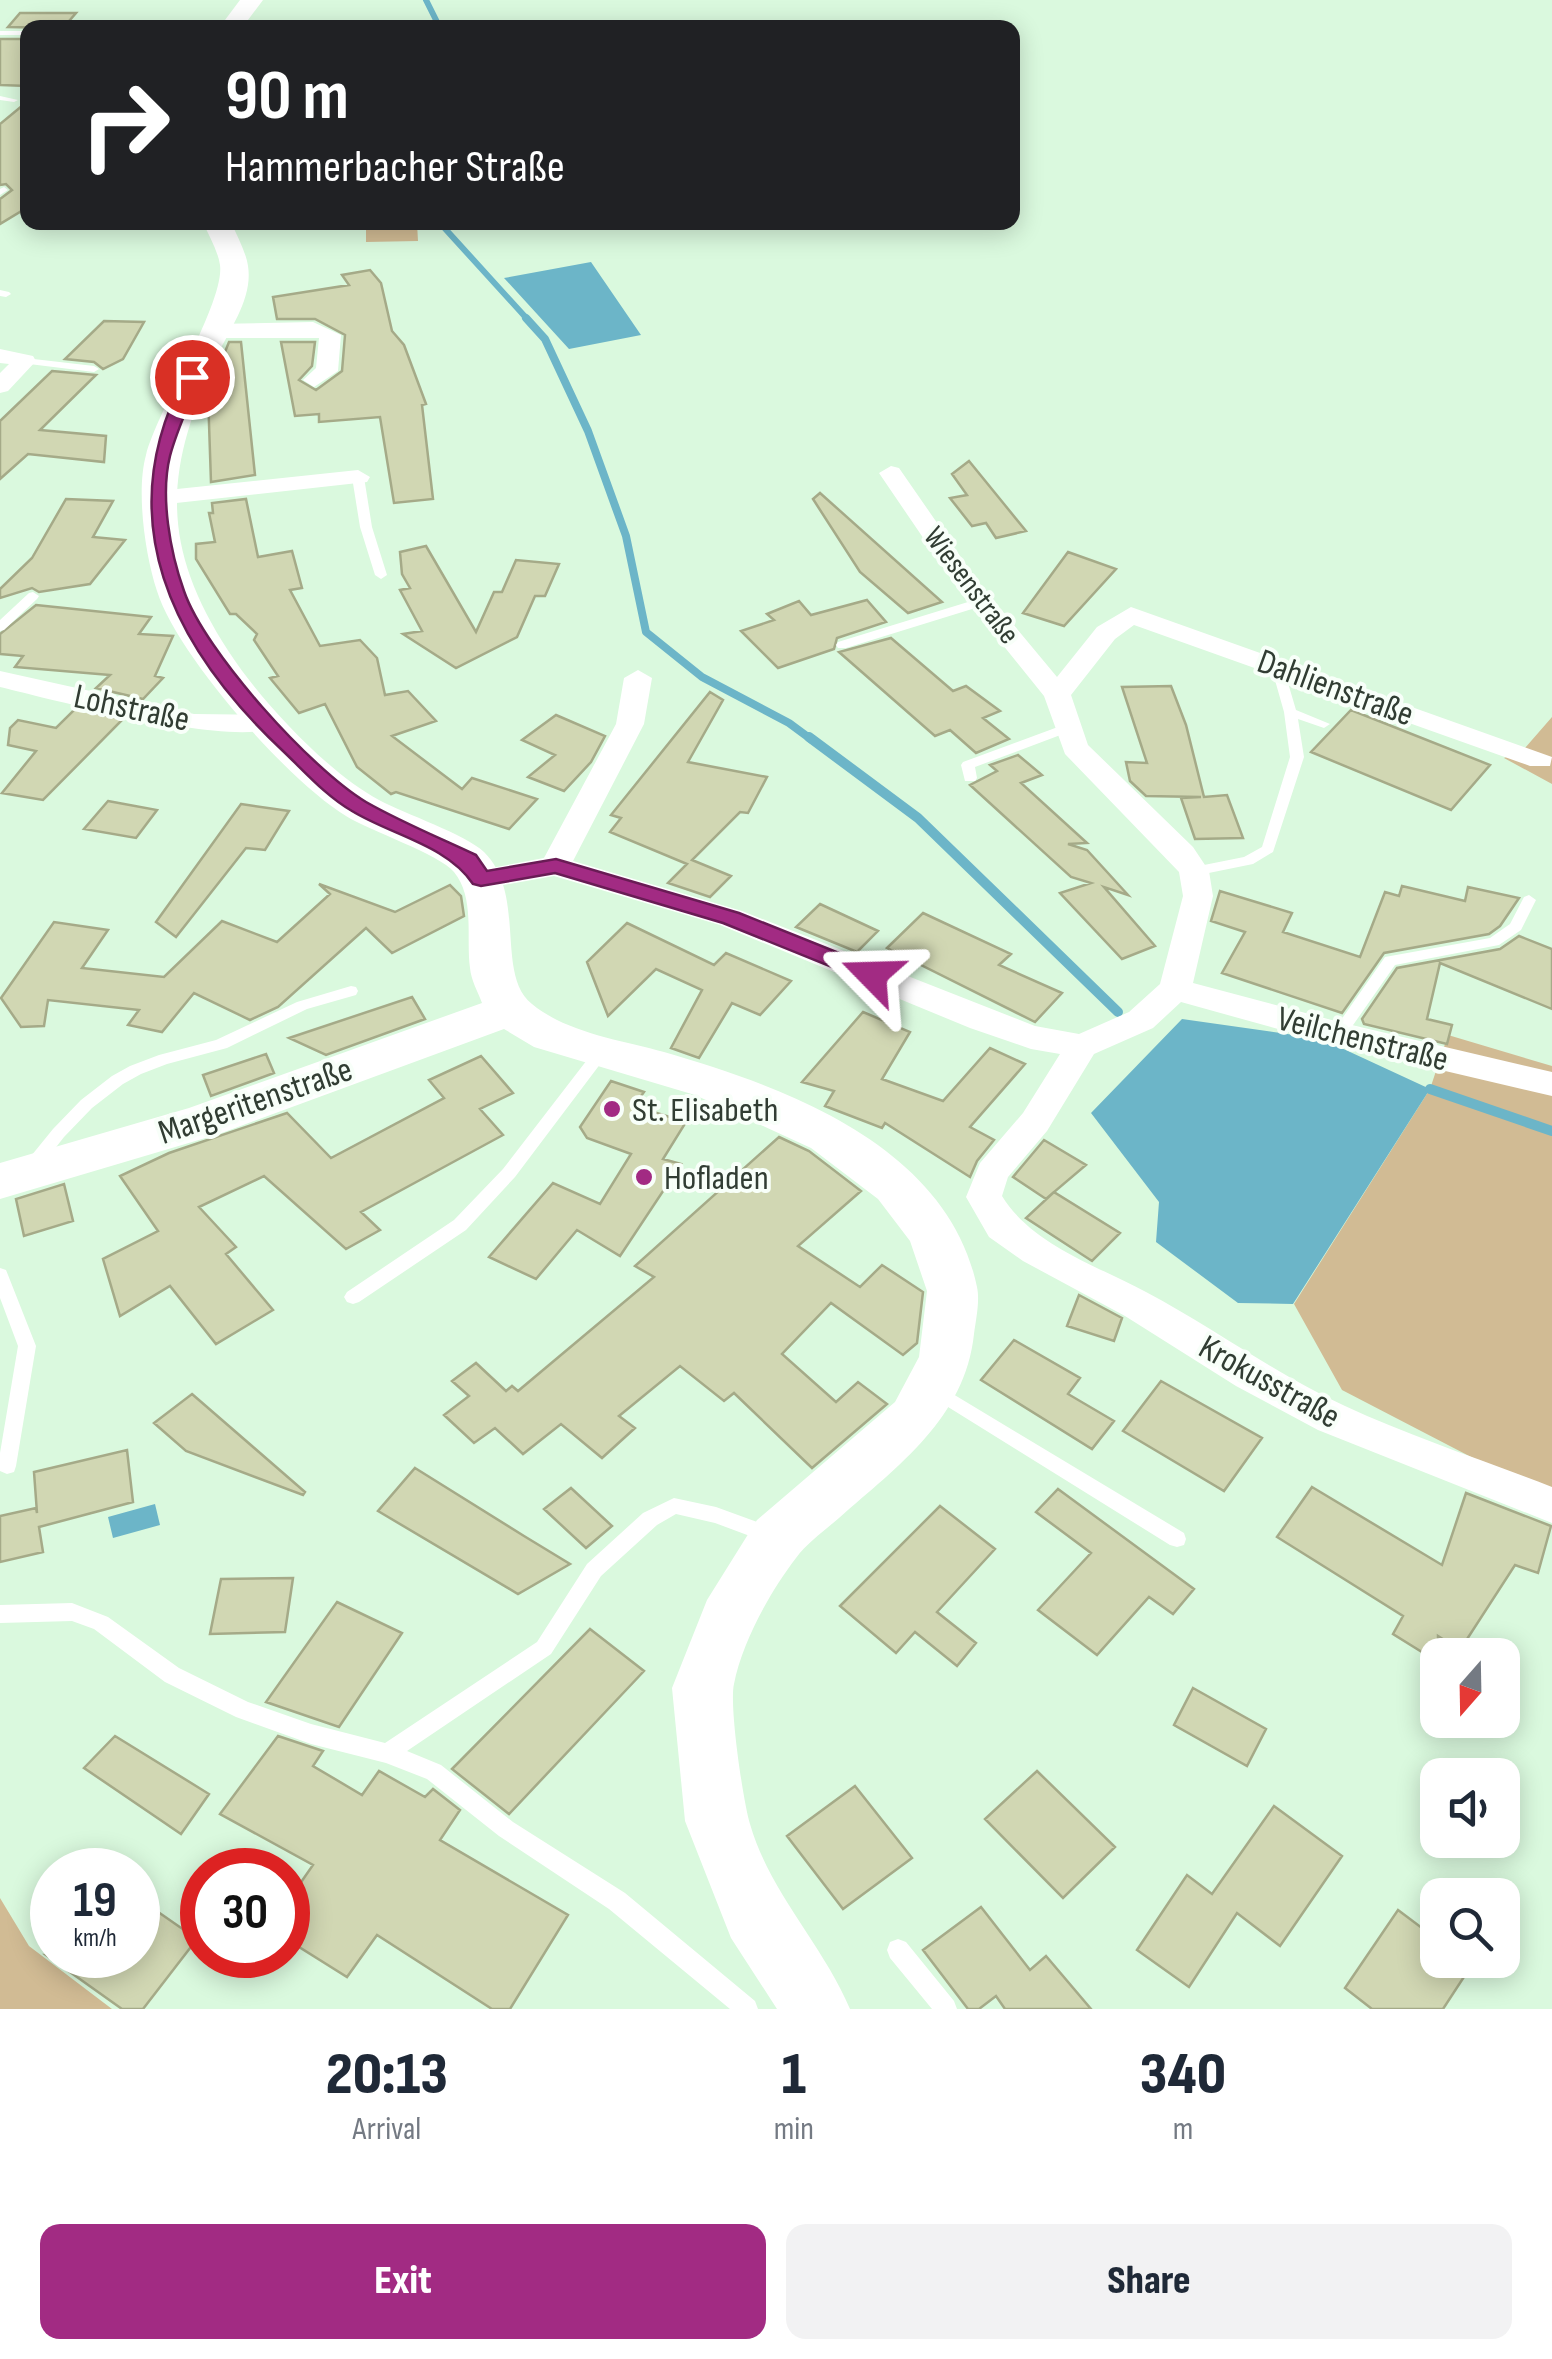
<!DOCTYPE html>
<html lang="en">
<head>
<meta charset="utf-8">
<style>
	:root { --surface:#fff; --page:#f2f2f3; --text:#1f2937; --muted:#747a83; --accent:#a22b83 }
	body { margin:0; font-family:"Sofia Sans Condensed",sans-serif; background:var(--page); color:var(--text); height:100vh; display:flex; flex-direction:column; font-size:38px; white-space:nowrap }
	* { box-sizing:border-box; margin:0 }
	p { font-size:32px; color:var(--muted) }
	.icon { flex:none; width:55px; height:55px; fill:none; stroke:currentColor; stroke-width:2; stroke-linecap:round; stroke-linejoin:round }
	.map { position:relative; height:2009px; overflow:hidden }
	.sheet { display:flex; flex-direction:column; background:var(--surface); flex:1 }
	.sheet>* { flex:none }
	.banner { position:absolute; left:20px; top:20px; width:1000px; height:210px; border-radius:20px; box-shadow:0 5px 25px #0003; background:#202124; color:#fff; overflow:hidden }
	.needle { width:65px; rotate:200deg }
	.fabs { position:absolute; left:1420px; top:1638px; display:grid; gap:20px }
	.fabs a { display:grid; place-items:center; width:100px; height:100px; border-radius:20px; background:var(--surface); box-shadow:0 5px 25px #0003; font-size:50px }
	.speed { position:absolute; left:30px; top:1848px; display:flex; gap:20px; font-size:50px; font-weight:700; text-align:center }
	.speed>* { display:grid; place-content:center; width:130px; height:130px; border-radius:50%; background:var(--surface); box-shadow:0 5px 25px #0003; line-height:1 }
	.speed small { font-size:25px; font-weight:400 }
	.speed .limit { border:15px solid #d22; background:#fff; color:#111 }
	.pin { position:absolute; display:grid; place-items:center; width:85px; height:85px; color:#fff; margin:-42px; border:5px solid #fff; border-radius:50%; box-shadow:0 2px 10px #0007 }
	.me { position:absolute; width:110px; margin:-55px; rotate:292deg; stroke-linejoin:round; filter:drop-shadow(0 0 8px #0008) }
	.turn { display:flex; align-items:center; gap:35px; height:210px; padding:0 40px; font-size:45px }
	.turn .icon { width:130px; height:130px; stroke-width:2.5 }
	.turn b { display:block; font-size:70px; line-height:85px }
	.eta { display:flex; justify-content:space-evenly; align-items:center; height:170px; text-align:center }
	.eta b { font-size:60px; font-weight:800; line-height:70px }
	.cta { display:flex; gap:20px; margin-top:auto; padding:20px 40px }
	.cta a { flex:1; height:115px; border-radius:20px; background:var(--accent); color:#fff; font-size:40px; font-weight:800; line-height:115px; text-align:center }
	.cta a+a { background:var(--page); color:var(--text) }
	.map>svg:first-child { display:block }
	.green { fill:#d1bb94 }
	.water { fill:#6cb5c8 }
	.lines { fill:none; stroke-linecap:round; stroke-linejoin:round }
	.stream-far2 { stroke:#6cb5c8; stroke-width:6 }
	.stream-far1 { stroke:#6cb5c8; stroke-width:8 }
	.stream { stroke:#6cb5c8; stroke-width:10 }
	.building { fill:#d1d7b3; stroke:#a5aa88; stroke-width:2.5 }
	.lane { fill:#fff; fill-rule:evenodd }
	.street { fill:#fff; fill-rule:evenodd }
	.secondary { fill:#fff; fill-rule:evenodd }
	.route { fill:#a22b83; stroke:#691c55; stroke-width:2.5 }
	.poi-dot { fill:#a22b83; stroke:#f8fff9; stroke-width:4 }
	.labels { text-anchor:middle; stroke-width:8; stroke-linejoin:round; paint-order:stroke }
	.far-street-label { font-size:30px; fill:#313d33; stroke:#f8fff9 }
	.street-label { font-size:35px; fill:#313d33; stroke:#f8fff9 }
	.poi-label { font-size:35px; fill:#313d33; stroke:#f8fff9; text-anchor:start }
</style>
</head>
<body>
<div class="map">
<svg width="1552" height="2009" viewBox="0 0 1552 2009">
	<rect width="100%" height="100%" fill="#daf9de"/>
	<path class="green" d="M 366,223 L 417,223 L 418,241 L 366,242 Z
		M 1552,717 L 1552,784 L 1504,758 L 1525,748 Z
		M 1448,1035 L 1552,1066 L 1552,1499 L 1342,1390 L 1294,1304 L 1430,1089 Z
		M 0,1898 L 29,1946 L 112,2009 L 0,2009 Z"/>
	<path class="water" d="M 591,262 L 641,335 L 569,349 L 504,278 Z
		M 1182,1019 L 1322,1039 L 1430,1089 L 1293,1304 L 1238,1303 L 1156,1242 L 1159,1202 L 1091,1113 Z
		M 155,1504 L 160,1525 L 113,1538 L 108,1517 Z"/>
	<g class="lines">
		<path class="stream-far2" d="M 426,0 L 440,28
			M 439,222 L 529,321"/>
		<path class="stream-far1" d="M 526,318 L 545,339 L 588,431 L 626,536 L 646,632 L 702,677 L 789,723 L 812,740"/>
		<path class="stream" d="M 809,737 L 918,818 L 1118,1012
			M 1430,1089 L 1552,1131"/>
	</g>
	<path class="building" d="M 20,13 L 76,13 L 63,28 L 8,27 Z
		M 0,39 L 28,39 L 28,86 L 0,85 Z
		M 28,101 L 28,207 L 0,224 L 0,199 L 12,190 L 6,184 L 0,185 L 0,124 Z
		M 370,270 L 381,283 L 392,331 L 404,345 L 426,404 L 422,405 L 433,499 L 394,503 L 380,417 L 319,422 L 319,414 L 295,416 L 281,342 L 315,342 L 312,366 L 299,380 L 316,390 L 342,371 L 345,335 L 315,319 L 277,319 L 273,297 L 349,285 L 342,275 Z
		M 104,321 L 144,322 L 123,359 L 103,369 L 94,362 L 65,359 Z
		M 229,342 L 241,342 L 255,475 L 211,482 L 208,394 Z
		M 52,371 L 96,375 L 40,430 L 106,436 L 104,462 L 28,454 L 0,479 L 0,421 Z
		M 969,461 L 1004,504 L 1026,531 L 996,538 L 986,523 L 972,526 L 950,498 L 967,495 L 952,474 Z
		M 820,493 L 942,602 L 908,613 L 860,572 L 813,499 Z
		M 66,499 L 113,501 L 93,537 L 125,540 L 90,584 L 39,592 L 32,588 L 0,598 L 0,589 L 32,558 Z
		M 246,499 L 258,557 L 292,551 L 302,588 L 290,590 L 320,646 L 360,640 L 377,658 L 385,695 L 408,691 L 436,721 L 392,736 L 462,789 L 472,778 L 537,799 L 509,829 L 396,792 L 391,794 L 357,767 L 325,704 L 299,713 L 270,678 L 278,676 L 254,640 L 257,634 L 236,614 L 230,614 L 196,559 L 196,544 L 215,542 L 209,513 L 213,513 L 212,503 Z
		M 426,546 L 476,632 L 494,592 L 502,592 L 516,560 L 559,564 L 545,596 L 535,596 L 517,637 L 456,668 L 403,634 L 422,631 L 400,590 L 410,588 L 402,574 L 400,552 Z
		M 1068,552 L 1116,569 L 1064,626 L 1023,613 Z
		M 867,600 L 886,622 L 837,638 L 834,649 L 778,668 L 741,631 L 774,620 L 767,614 L 799,601 L 811,615 Z
		M 36,605 L 151,617 L 139,634 L 173,636 L 155,676 L 163,678 L 143,699 L 96,688 L 110,675 L 15,667 L 23,656 L 0,654 L 0,634 Z
		M 891,638 L 953,691 L 966,686 L 1000,711 L 983,718 L 1009,739 L 976,753 L 950,730 L 935,736 L 839,652 Z
		M 1171,686 L 1186,725 L 1204,797 L 1227,795 L 1243,838 L 1195,839 L 1181,798 L 1201,797 L 1146,796 L 1130,781 L 1126,762 L 1147,763 L 1122,687 Z
		M 710,692 L 723,700 L 688,762 L 767,777 L 748,813 L 740,812 L 692,860 L 731,876 L 710,897 L 668,883 L 687,864 L 610,832 L 621,818 L 611,815 Z
		M 75,709 L 123,719 L 43,800 L 2,793 L 36,751 L 8,745 L 10,728 L 18,720 L 56,728 Z
		M 1351,710 L 1490,765 L 1451,810 L 1311,752 Z
		M 556,715 L 605,736 L 591,762 L 564,791 L 528,777 L 555,755 L 522,740 Z
		M 1018,755 L 1042,775 L 1021,783 L 1087,843 L 1068,844 L 1087,850 L 1128,895 L 1104,887 L 1155,946 L 1122,959 L 1060,893 L 1091,883 L 1071,877 L 970,785 L 997,771 L 990,765 Z
		M 108,801 L 157,810 L 136,838 L 84,829 Z
		M 241,804 L 289,811 L 265,850 L 246,848 L 176,937 L 156,922 Z
		M 319,884 L 395,912 L 450,885 L 461,896 L 464,916 L 392,953 L 366,928 L 278,1007 L 250,1020 L 194,993 L 162,1032 L 128,1025 L 139,1010 L 48,1000 L 44,1026 L 21,1027 L 1,998 L 54,922 L 108,930 L 82,968 L 164,977 L 222,921 L 277,942 L 330,894 Z
		M 1402,886 L 1465,901 L 1468,887 L 1519,898 L 1500,926 L 1489,934 L 1384,953 L 1342,1013 L 1222,973 L 1245,932 L 1211,921 L 1220,891 L 1292,913 L 1283,932 L 1360,957 L 1385,892 L 1399,896 Z
		M 820,904 L 878,931 L 857,952 L 796,927 Z
		M 923,913 L 1011,954 L 999,965 L 1062,993 L 1035,1022 L 887,948 Z
		M 627,923 L 714,965 L 726,953 L 791,981 L 760,1015 L 732,1003 L 699,1058 L 671,1048 L 702,990 L 656,969 L 608,1016 L 587,962 Z
		M 1519,936 L 1552,949 L 1552,1009 L 1440,963 L 1427,1019 L 1452,1025 L 1447,1044 L 1364,1024 L 1362,1019 L 1397,968 L 1500,949 Z
		M 412,997 L 425,1019 L 326,1055 L 289,1038 Z
		M 863,1012 L 910,1032 L 882,1079 L 943,1101 L 990,1048 L 1025,1064 L 970,1127 L 994,1140 L 977,1161 L 970,1177 L 885,1123 L 882,1128 L 825,1106 L 834,1091 L 802,1082 Z
		M 266,1054 L 274,1073 L 211,1096 L 203,1075 Z
		M 481,1056 L 513,1093 L 480,1109 L 503,1135 L 361,1212 L 380,1230 L 346,1249 L 264,1176 L 199,1207 L 236,1247 L 226,1254 L 273,1310 L 216,1344 L 170,1286 L 120,1316 L 103,1259 L 158,1231 L 120,1176 L 169,1153 L 287,1113 L 331,1158 L 444,1098 L 429,1080 Z
		M 611,1081 L 644,1092 L 634,1106 L 686,1122 L 663,1159 L 681,1164 L 620,1256 L 577,1230 L 536,1279 L 489,1257 L 553,1183 L 600,1204 L 631,1154 L 587,1138 L 580,1127 Z
		M 779,1137 L 809,1151 L 861,1191 L 798,1246 L 860,1287 L 882,1265 L 923,1292 L 917,1343 L 903,1355 L 831,1303 L 782,1354 L 836,1402 L 858,1382 L 887,1404 L 812,1468 L 734,1393 L 724,1401 L 680,1366 L 619,1416 L 635,1428 L 602,1458 L 561,1424 L 523,1454 L 495,1428 L 474,1443 L 444,1415 L 469,1396 L 452,1381 L 476,1363 L 506,1391 L 512,1386 L 518,1391 L 654,1277 L 635,1266 Z
		M 1044,1140 L 1086,1165 L 1054,1192 L 1120,1233 L 1092,1261 L 1026,1218 L 1054,1192 L 1046,1199 L 1013,1177 Z
		M 64,1184 L 73,1221 L 24,1236 L 16,1199 Z
		M 1079,1295 L 1122,1318 L 1114,1341 L 1067,1326 Z
		M 1014,1340 L 1080,1378 L 1068,1394 L 1114,1421 L 1092,1449 L 981,1380 Z
		M 1161,1381 L 1262,1438 L 1224,1491 L 1123,1431 Z
		M 192,1394 L 305,1492 L 303,1495 L 186,1451 L 154,1423 Z
		M 127,1450 L 133,1502 L 39,1527 L 43,1552 L 0,1562 L 0,1516 L 36,1508 L 37,1513 L 34,1472 Z
		M 415,1468 L 524,1536 L 570,1564 L 518,1594 L 378,1511 Z
		M 1312,1487 L 1442,1565 L 1466,1493 L 1551,1526 L 1538,1573 L 1515,1565 L 1460,1650 L 1438,1636 L 1438,1662 L 1393,1634 L 1403,1616 L 1277,1537 Z
		M 571,1488 L 612,1526 L 586,1548 L 544,1509 Z
		M 1058,1489 L 1194,1589 L 1173,1614 L 1149,1597 L 1097,1655 L 1038,1610 L 1091,1553 L 1036,1512 Z
		M 940,1506 L 995,1549 L 937,1612 L 976,1643 L 957,1666 L 915,1632 L 896,1653 L 840,1606 Z
		M 293,1578 L 285,1632 L 210,1634 L 221,1579 Z
		M 337,1602 L 402,1633 L 339,1727 L 266,1702 Z
		M 590,1629 L 644,1671 L 509,1814 L 452,1769 Z
		M 1193,1688 L 1266,1729 L 1247,1766 L 1174,1725 Z
		M 115,1736 L 209,1794 L 181,1834 L 84,1768 Z
		M 278,1736 L 323,1751 L 313,1766 L 362,1795 L 379,1771 L 425,1797 L 433,1789 L 460,1810 L 440,1840 L 568,1915 L 510,2009 L 492,2009 L 377,1935 L 347,1977 L 288,1940 L 288,1901 L 313,1865 L 220,1814 Z
		M 1037,1771 L 1115,1847 L 1063,1898 L 985,1819 Z
		M 855,1786 L 912,1858 L 843,1909 L 787,1836 Z
		M 1274,1806 L 1342,1856 L 1280,1946 L 1237,1913 L 1189,1987 L 1137,1950 L 1187,1875 L 1212,1894 Z
		M 138,1898 L 197,1939 L 143,2009 L 122,2009 L 46,1955 L 138,1955 Z
		M 981,1907 L 1030,1970 L 1046,1956 L 1091,2009 L 1005,2009 L 996,1996 L 979,2009 L 968,2009 L 923,1950 Z
		M 1398,1910 L 1438,1940 L 1438,1960 L 1475,1960 L 1443,2009 L 1372,2009 L 1345,1988 Z"/>
	<g class="lines">
		<path class="lane" d="M 0,31 L 28,31 L 28,35 L 0,35 Z
			M 0,96 L 18,100 L 14,102 L 0,100 Z
			M 4,187 L 8,190 L 0,195 L 0,189 Z
			M 0,290 L 9,292 L 11,294 L 6,297 L 0,296 Z
			M 25,358 L 94,366 L 99,369 L 94,372 L 21,363 L 21,359 Z
			M 358,474 L 364,477 L 372,527 L 387,575 L 381,579 L 375,575 L 360,527 L 352,477 Z
			M 33,592 L 39,596 L 37,599 L 4,630 L 0,631 L 0,620 L 29,593 Z
			M 981,598 L 985,599 L 985,605 L 846,648 L 838,648 L 836,645 L 838,642 Z
			M 1277,662 L 1283,666 L 1296,710 L 1330,724 L 1324,728 L 1298,719 L 1304,757 L 1273,852 L 1253,864 L 1194,876 L 1189,874 L 1187,871 L 1189,868 L 1244,857 L 1262,847 L 1290,757 L 1284,712 L 1271,666 Z
			M 1066,724 L 1071,725 L 1072,728 L 1071,731 L 975,767 L 977,778 L 975,781 L 965,781 L 961,765 L 963,762 Z
			M 1529,895 L 1536,900 L 1521,930 L 1499,945 L 1395,965 L 1344,1038 L 1334,1038 L 1331,1034 L 1334,1030 L 1385,957 L 1490,938 L 1510,924 L 1524,897 Z
			M 351,986 L 356,987 L 358,991 L 356,995 L 307,1009 L 227,1048 L 167,1064 L 141,1074 L 123,1084 L 92,1108 L 64,1137 L 39,1169 L 27,1169 L 25,1165 L 27,1161 L 53,1129 L 81,1100 L 112,1076 L 130,1066 L 159,1055 L 216,1040 L 297,1002 Z
			M 602,1046 L 610,1051 L 607,1055 L 515,1177 L 466,1230 L 359,1302 L 353,1304 L 347,1302 L 344,1297 L 347,1292 L 454,1220 L 503,1169 L 597,1047 Z
			M 0,1268 L 6,1270 L 8,1275 L 36,1346 L 16,1466 L 14,1472 L 7,1474 L 0,1471 L 0,1453 L 18,1346 L 0,1298 Z
			M 938,1385 L 1184,1533 L 1186,1539 L 1184,1545 L 1177,1547 L 1170,1545 L 932,1397 L 929,1392 L 932,1387 Z
			M 674,1498 L 716,1507 L 776,1529 L 778,1535 L 776,1541 L 769,1543 L 715,1523 L 676,1514 L 657,1525 L 601,1576 L 551,1654 L 407,1751 L 441,1765 L 513,1822 L 625,1893 L 755,2001 L 758,2009 L 730,2009 L 609,1909 L 499,1836 L 427,1779 L 386,1763 L 311,1744 L 236,1717 L 165,1682 L 94,1629 L 72,1621 L 0,1623 L 0,1605 L 72,1603 L 108,1617 L 179,1668 L 248,1702 L 311,1724 L 385,1743 L 537,1642 L 587,1564 L 643,1513 Z
			M 898,1939 L 906,1942 L 954,2001 L 957,2009 L 932,2009 L 890,1958 L 887,1950 L 890,1942 Z"/>
		<path class="street" d="M 313,322 L 341,335 L 338,371 L 314,387 L 303,380 L 316,368 L 319,338 L 213,338 L 202,331 L 213,324 Z
			M 0,349 L 33,356 L 36,361 L 8,391 L 0,393 L 0,373 L 9,364 L 0,363 Z
			M 891,466 L 899,468 L 978,582 L 1057,677 L 1097,627 L 1131,607 L 1552,757 L 1550,766 L 1530,766 L 1134,625 L 1115,639 L 1071,695 L 1088,745 L 1193,847 L 1209,871 L 1213,896 L 1193,983 L 1339,1022 L 1552,1072 L 1552,1096 L 1339,1046 L 1181,1002 L 1153,1028 L 1094,1054 L 1047,1131 L 1008,1177 L 1002,1196 C 1032,1245 1098,1266 1146,1292 C 1214,1328 1275,1374 1345,1406 C 1412,1437 1483,1460 1552,1487 L 1552,1523 L 1318,1430 L 1236,1386 L 1125,1316 L 1023,1261 L 989,1237 L 966,1197 L 980,1163 L 1023,1113 L 1060,1054 L 1031,1049 L 970,1028 L 720,925 L 554,876 L 481,889 L 470,886 L 466,879 L 470,872 L 544,858 L 616,724 L 624,678 L 638,670 L 652,678 L 644,724 L 573,861 L 742,911 L 1035,1026 L 1079,1034 L 1129,1012 L 1160,984 L 1183,896 L 1179,872 L 1065,754 L 1044,696 L 960,592 L 879,473 Z
			M 358,470 L 370,477 L 367,482 L 158,505 L 146,498 L 158,491 Z
			M 0,671 L 194,714 L 265,715 L 279,723 C 255,754 42,697 0,687 Z"/>
		<path class="secondary" d="M 240,0 L 263,0 L 242,28 L 219,28 Z
			M 203,222 L 231,222 C 237,236 246,252 248,266 C 253,297 231,327 218,354 C 165,468 158,543 229,652 C 260,700 328,773 379,800 C 405,814 465,834 484,852 C 527,894 495,975 532,1004 C 567,1033 621,1040 664,1052 C 785,1087 948,1146 977,1287 C 980,1301 976,1319 974,1334 C 965,1418 898,1466 839,1518 C 825,1530 807,1543 796,1558 C 770,1592 742,1642 734,1684 C 729,1705 743,1801 750,1824 C 770,1893 822,1943 850,2009 L 777,2009 L 731,1938 L 685,1821 L 672,1688 L 707,1600 L 757,1520 L 895,1402 L 919,1357 L 927,1291 L 910,1241 L 878,1199 L 811,1148 L 695,1095 L 534,1047 L 504,1029 L 219,1134 L 0,1199 L 0,1163 L 189,1108 L 482,1003 C 478,992 471,980 470,968 C 466,937 475,898 454,872 C 439,854 370,831 346,816 C 288,781 177,655 157,591 C 145,555 136,491 146,455 C 158,409 225,302 220,265 C 218,251 209,236 203,222 Z"/>
	</g>
	<path class="route" d="M 186,374 L 200,377 C 190,403 177,429 170,456 C 160,496 170,552 184,591 C 205,652 311,769 366,802 C 401,822 440,838 476,855 L 487,871 L 556,859 L 739,913 L 879,969 L 883,975 L 879,980 L 864,980 L 723,923 L 555,873 L 481,886 L 473,884 C 447,845 391,835 352,811 C 326,796 305,772 283,751 C 172,647 108,519 186,374 Z"/>
	<g class="poi-dot">
		<circle cx="612" cy="1109" r="10"/>
		<circle cx="644" cy="1177" r="10"/>
	</g>
	<g class="labels">
		<g class="far-street-label">
			<text transform="translate(972 585) rotate(53)" y="10">Wiesenstraße</text>
		</g>
		<g class="street-label">
			<text transform="translate(1336 687) rotate(20)" y="12">Dahlienstraße</text>
			<text transform="translate(132 707) rotate(12)" y="12">Lohstraße</text>
			<text transform="translate(1363 1038) rotate(14)" y="12">Veilchenstraße</text>
			<text transform="translate(255 1100) rotate(-19)" y="12">Margeritenstraße</text>
			<text transform="translate(1270 1381) rotate(29)" y="12">Krokusstraße</text>
		</g>
		<g class="poi-label">
			<text x="632" y="1121">St. Elisabeth</text>
			<text x="664" y="1189">Hofladen</text>
		</g>
	</g>
</svg>
<div class="fabs">
<a><svg class="needle" viewBox="-14 -14 28 28"><path d="M0-13l5 13h-10z" fill="#e53935"/><path d="M0 13l5-13h-10z" fill="#747a83"/></svg></a>
<a><svg class="icon" aria-label="sound" viewBox="0 0 24 24"><path d="M4 9h4l5-4v14l-5-4H4zM17 9q2 3 0 6"/></svg></a>
<a><svg class="icon" aria-label="search" viewBox="0 0 24 24"><circle cx="10" cy="10" r="6"/><path d="M15 15l6 6"/></svg></a>
</div>
<div class="speed"><div>19<small>km/h</small></div><div class="limit">30</div></div>
<div class="pin" style="left:192px;top:377px;background:#d93025"><svg class="icon" aria-label="arrive" viewBox="0 0 24 24"><path d="M6 21V4h12l-3 4 3 4H6"/></svg></div>
<svg class="me" style="left:872px;top:975px" viewBox="-20 -20 40 40"><path d="M0-17L14 15 0 8-14 15z" fill="#a22b83" stroke="#fff" stroke-width="4"/></svg>
<div class="banner">
<div class="turn"><svg class="icon" aria-label="right" viewBox="0 0 24 24"><path d="M7 20v-9h11M14 6l5 5-5 5"/></svg><div><b>90 m</b>Hammerbacher Straße</div></div>
</div>
</div>
<section class="sheet">
<div class="eta">
<div><b>20:13</b><p>Arrival</p></div>
<div><b>1</b><p>min</p></div>
<div><b>340</b><p>m</p></div>
</div>
<div class="cta"><a>Exit</a><a>Share</a></div>
</section>
</body>
</html>
